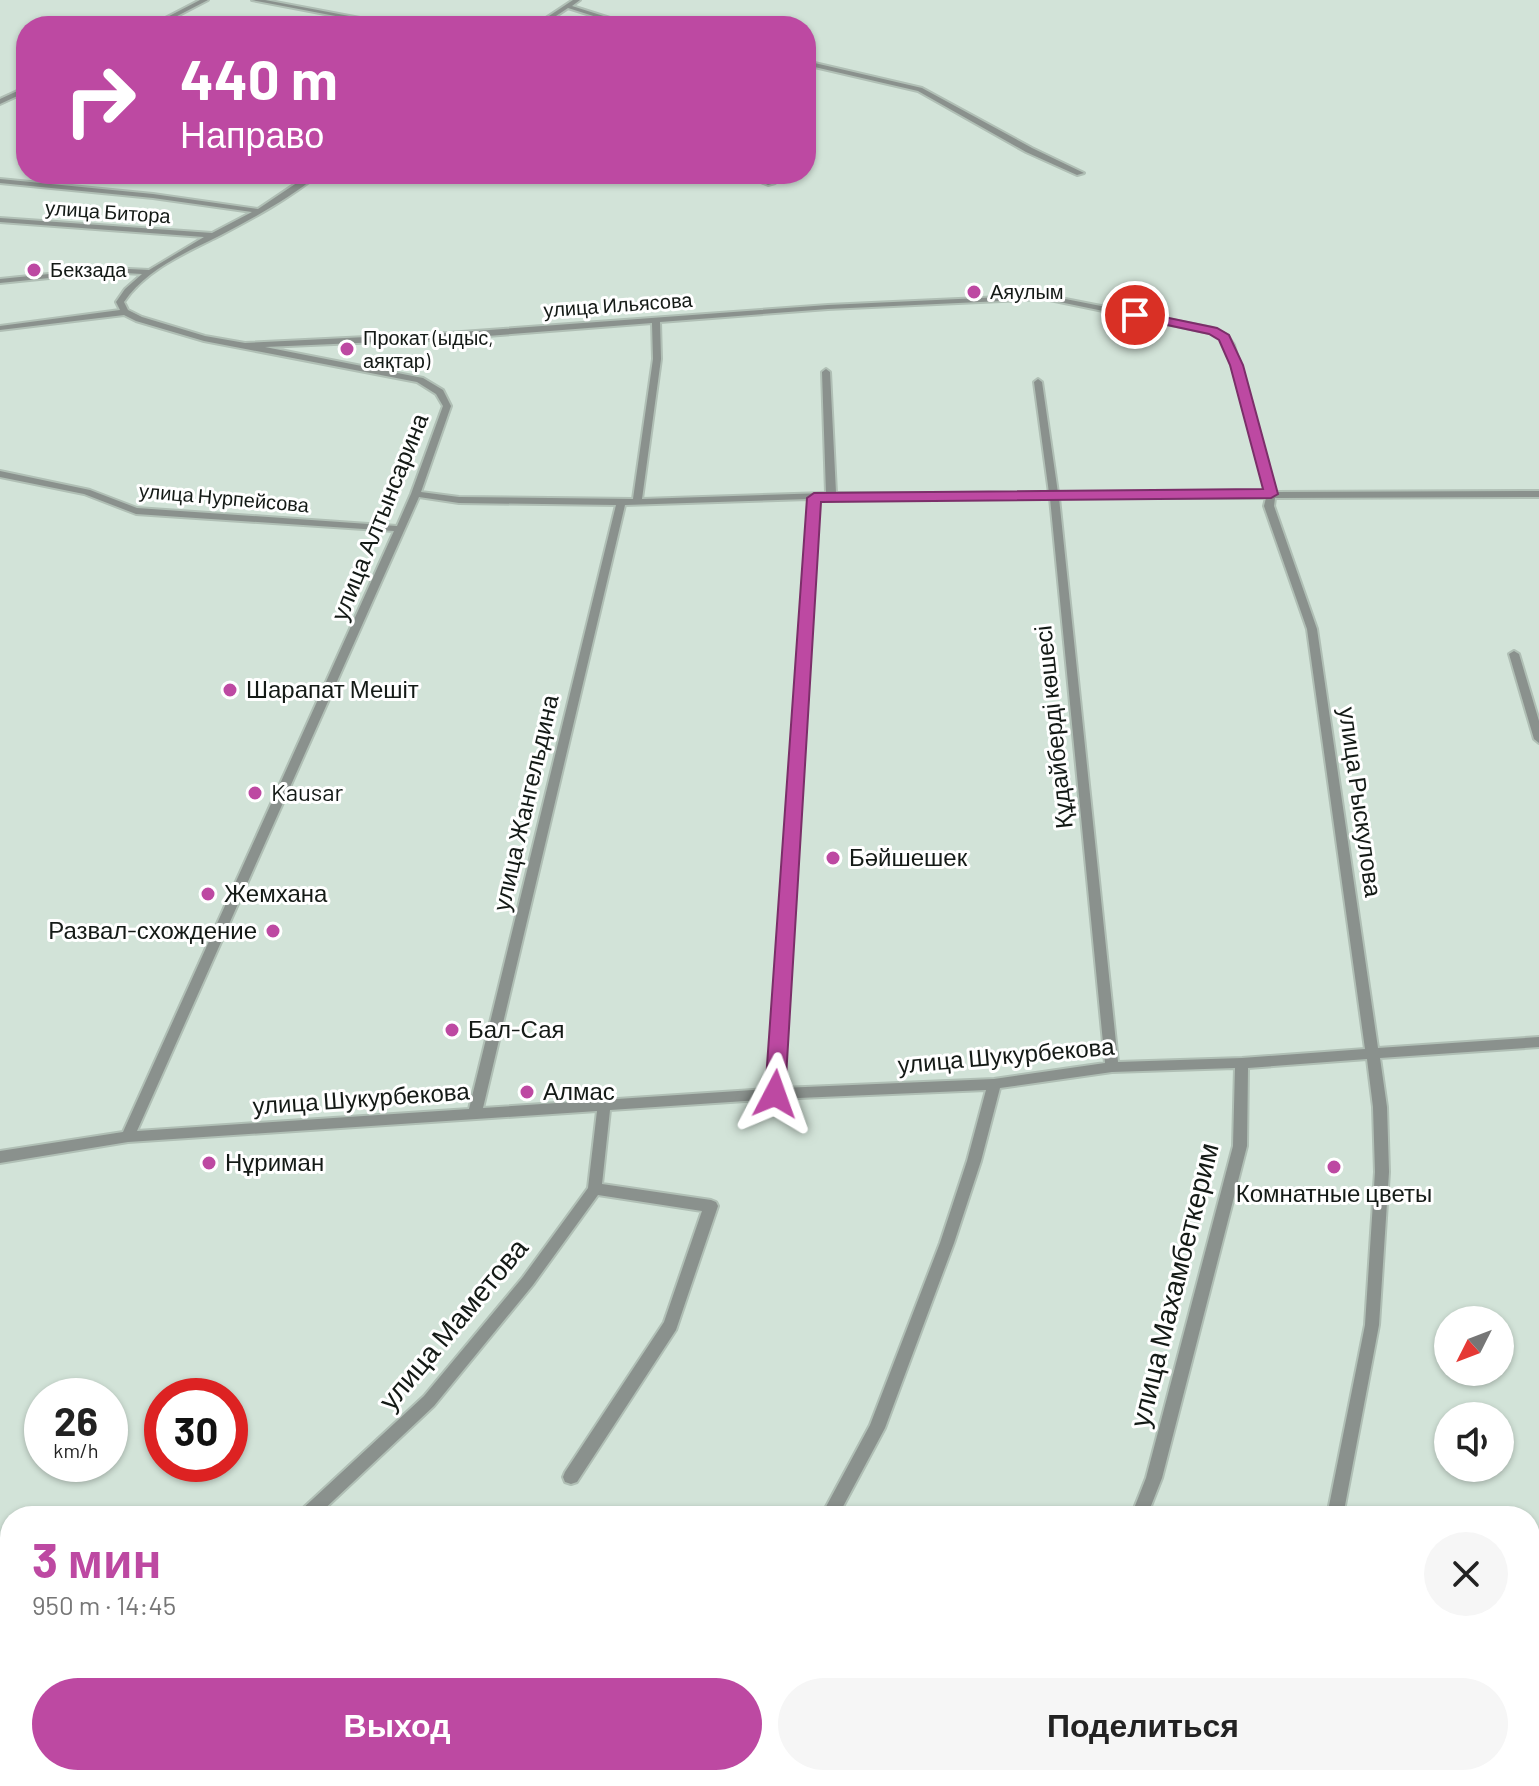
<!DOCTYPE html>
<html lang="ru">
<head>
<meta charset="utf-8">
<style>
	:root { --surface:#fff; --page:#f6f6f6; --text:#222; --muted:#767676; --accent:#bd49a2 }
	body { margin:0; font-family:Barlow,sans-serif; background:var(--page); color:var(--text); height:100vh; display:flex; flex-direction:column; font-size:30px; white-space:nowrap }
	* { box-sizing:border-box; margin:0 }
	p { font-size:26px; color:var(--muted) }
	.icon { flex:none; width:44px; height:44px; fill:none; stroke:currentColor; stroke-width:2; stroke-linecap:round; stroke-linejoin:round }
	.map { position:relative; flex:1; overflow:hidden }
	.details { position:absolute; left:0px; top:1506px; width:1540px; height:280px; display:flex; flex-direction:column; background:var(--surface); border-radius:32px 32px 0 0; box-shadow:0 2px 6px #0004 }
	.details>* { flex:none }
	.guide { position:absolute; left:16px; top:16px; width:800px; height:168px; border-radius:32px; box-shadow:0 2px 6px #0004; background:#bd49a2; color:#fff; overflow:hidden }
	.needle { width:52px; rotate:228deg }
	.buttons { position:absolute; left:1434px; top:1306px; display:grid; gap:16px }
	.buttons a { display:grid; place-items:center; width:80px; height:80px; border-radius:50%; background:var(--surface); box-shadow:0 2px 6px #0004; font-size:40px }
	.speed { position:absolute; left:24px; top:1378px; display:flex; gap:16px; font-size:40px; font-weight:700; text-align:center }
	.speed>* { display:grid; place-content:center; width:104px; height:104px; border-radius:50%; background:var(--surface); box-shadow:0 2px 6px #0004; line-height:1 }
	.speed small { font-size:20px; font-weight:400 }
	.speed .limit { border:12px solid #d22; background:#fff; color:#111 }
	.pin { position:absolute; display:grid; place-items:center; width:68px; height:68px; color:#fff; margin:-34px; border:4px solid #fff; border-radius:50%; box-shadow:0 2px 8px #0007 }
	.me { position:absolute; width:88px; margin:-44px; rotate:4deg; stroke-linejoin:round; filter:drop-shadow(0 0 6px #0008) }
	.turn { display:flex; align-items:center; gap:28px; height:168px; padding:0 32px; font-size:36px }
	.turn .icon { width:104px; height:104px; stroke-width:2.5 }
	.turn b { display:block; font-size:56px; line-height:68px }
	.round { display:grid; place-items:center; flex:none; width:84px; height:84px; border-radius:42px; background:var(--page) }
	.summary { display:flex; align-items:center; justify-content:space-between; height:136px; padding:0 32px }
	h1 { font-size:48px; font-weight:700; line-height:60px; color:var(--accent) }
	.cta { display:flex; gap:16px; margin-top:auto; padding:16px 32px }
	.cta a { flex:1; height:92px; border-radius:48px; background:var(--accent); color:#fff; font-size:32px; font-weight:700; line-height:92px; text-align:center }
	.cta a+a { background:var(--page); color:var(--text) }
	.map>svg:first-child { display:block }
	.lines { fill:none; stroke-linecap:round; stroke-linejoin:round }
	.minor-casing { stroke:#b0bfb5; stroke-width:4 }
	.minor { fill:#8a918d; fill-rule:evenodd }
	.route { fill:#bd49a2; stroke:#7b2f69; stroke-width:2 }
	.poi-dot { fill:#bd49a2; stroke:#fff; stroke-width:3 }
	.labels { text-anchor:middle; stroke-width:6; stroke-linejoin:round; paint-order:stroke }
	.far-street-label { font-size:20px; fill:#141a16; stroke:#fff }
	.far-poi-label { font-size:20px; fill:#141a16; stroke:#fff; text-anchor:start }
	.street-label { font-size:24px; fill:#141a16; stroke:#fff }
	.poi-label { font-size:24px; fill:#141a16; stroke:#fff; text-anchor:start }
	.near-street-label { font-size:28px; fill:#141a16; stroke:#fff }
</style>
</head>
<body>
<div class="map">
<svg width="1539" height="1786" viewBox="0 0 1539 1786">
	<rect width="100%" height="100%" fill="#d2e3d8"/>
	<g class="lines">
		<g class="minor-casing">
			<path id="minor" d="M 200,0 L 208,0 L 158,26 L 150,26 Z
				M 252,0 L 265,0 L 402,26 L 388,26 Z
				M 573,0 L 580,0 L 572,6 L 635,26 L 625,26 L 568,8 L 541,26 L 534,26 Z
				M 806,61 L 922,88 L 1032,148 L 1084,173 L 1077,175 L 1026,152 L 918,91 L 806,65 Z
				M 26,87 L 26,92 L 0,104 L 0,99 Z
				M 310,174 L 319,174 C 289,199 253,218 219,236 C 187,252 145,270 124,302 L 128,310 L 142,317 L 205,336 L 245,343 L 448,333 L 828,305 L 1045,295 L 1213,328 L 1227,335 L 1234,345 L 1275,492 L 1539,491 L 1539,497 L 1275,498 L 1274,506 L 1317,629 L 1378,1048 L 1539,1037 L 1539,1047 L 1380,1058 L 1387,1107 L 1389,1172 L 1379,1325 L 1343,1516 L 1327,1516 L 1365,1325 L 1375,1172 L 1373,1107 L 1367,1059 L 1248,1068 L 1247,1146 L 1162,1478 L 1147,1516 L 1131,1516 L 1146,1478 L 1233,1146 L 1235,1068 L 1112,1072 L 1000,1088 L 981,1161 L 954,1243 L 885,1428 L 838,1516 L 821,1516 L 870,1425 L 940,1243 L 967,1161 L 986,1090 L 775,1099 L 610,1110 L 602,1184 L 711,1200 L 716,1202 L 718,1206 L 676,1330 L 577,1482 L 571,1484 L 565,1482 L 563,1477 L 565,1472 L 664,1322 L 702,1211 L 598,1195 L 533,1285 L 434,1406 L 317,1516 L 298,1516 L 300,1511 L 424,1396 L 523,1277 L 588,1188 L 597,1111 L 128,1142 L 0,1163 L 0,1151 L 123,1132 L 394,531 L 136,514 L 84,494 L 0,477 L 0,471 L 90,490 L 137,508 L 397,526 L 411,494 L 443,406 L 436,394 L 417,382 L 204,341 L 136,321 L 124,315 L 0,330 L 0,326 L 120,310 L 116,302 L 125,289 L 142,274 L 108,272 L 0,283 L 0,279 L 108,268 L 149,270 L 204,237 L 0,222 L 0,218 L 212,233 L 252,212 L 153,198 L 0,183 L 0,179 L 153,194 L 258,209 ZM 1045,299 L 1210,333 L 1221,339 L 1226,345 L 1266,492 L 1058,493 L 1042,382 L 1038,379 L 1034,382 L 1049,493 L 836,493 L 830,372 L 826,369 L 822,372 L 826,493 L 642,499 L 661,359 L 660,322 L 828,309 ZM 652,323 L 653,359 L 633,499 L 459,497 L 421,492 L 451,406 L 443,390 L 423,378 L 265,347 L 448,339 ZM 419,497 L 459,503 L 616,505 L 469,1109 L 137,1131 ZM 1050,498 L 1105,1063 L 994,1079 L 782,1088 L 819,499 ZM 1059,498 L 1266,498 L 1264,506 L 1307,629 L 1365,1049 L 1242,1058 L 1118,1062 ZM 809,499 L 769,1089 L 483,1108 L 625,505 Z
				M 743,174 L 754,174 L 775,183 L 768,185 Z
				M 1514,651 L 1519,654 L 1539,721 L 1539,743 L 1534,739 L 1509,654 Z
				M 10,1664 L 10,1682 L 0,1686 L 0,1668 Z
				M 608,1776 L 630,1776 L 624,1786 L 602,1786 Z
				M 1022,1776 L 1040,1776 L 1036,1786 L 1018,1786 Z
				M 1271,1776 L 1289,1776 L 1287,1786 L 1269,1786 Z"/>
		</g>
		<use href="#minor" class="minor"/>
	</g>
	<path class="route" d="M 1135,311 L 1217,328 L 1229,335 L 1243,365 L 1278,494 L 1271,498 L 821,502 L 785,1094 L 782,1100 L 768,1100 L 765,1094 L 807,498 L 814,493 L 1263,489 L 1230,365 L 1219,340 L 1209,334 L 1130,317 L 1128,315 Z"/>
	<g class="poi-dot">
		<circle cx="34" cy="270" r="8"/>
		<circle cx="974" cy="292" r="8"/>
		<circle cx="347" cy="349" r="8"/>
		<circle cx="230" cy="690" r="8"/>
		<circle cx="255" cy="793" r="8"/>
		<circle cx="833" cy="858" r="8"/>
		<circle cx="208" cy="894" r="8"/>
		<circle cx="273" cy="931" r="8"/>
		<circle cx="452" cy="1030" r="8"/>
		<circle cx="527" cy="1092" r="8"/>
		<circle cx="209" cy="1163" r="8"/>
		<circle cx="1334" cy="1167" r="8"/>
	</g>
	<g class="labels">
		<g class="far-street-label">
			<text transform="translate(108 212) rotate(4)" y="7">улица Битора</text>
			<text transform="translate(618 305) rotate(-4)" y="7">улица Ильясова</text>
			<text transform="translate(224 498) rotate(5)" y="7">улица Нурпейсова</text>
		</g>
		<g class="far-poi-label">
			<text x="50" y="277">Бекзада</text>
			<text x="990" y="299">Аяулым</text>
			<text x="363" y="345">Прокат (ыдыс,<tspan x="363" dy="23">аяқтар)</tspan></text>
		</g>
		<g class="street-label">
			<text transform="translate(380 517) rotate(-68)" y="8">улица Алтынсарина</text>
			<text transform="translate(1054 727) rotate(-96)" y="8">Құдайберді көшесі</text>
			<text transform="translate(1360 802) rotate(82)" y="8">улица Рыскулова</text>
			<text transform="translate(526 803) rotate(-77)" y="8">улица Жангельдина</text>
			<text transform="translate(1006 1056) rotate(-5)" y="8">улица Шукурбекова</text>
			<text transform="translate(361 1099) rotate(-4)" y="8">улица Шукурбекова</text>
		</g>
		<g class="poi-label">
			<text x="246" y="698">Шарапат Мешіт</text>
			<text x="271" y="801">Kausar</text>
			<text x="849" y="866">Бәйшешек</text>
			<text x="224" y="902">Жемхана</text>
			<text x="257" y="939" text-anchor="end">Развал-схождение</text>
			<text x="468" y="1038">Бал-Сая</text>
			<text x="543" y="1100">Алмас</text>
			<text x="225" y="1171">Нұриман</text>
			<text x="1334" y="1202" text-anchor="middle">Комнатные цветы</text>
		</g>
		<g class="near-street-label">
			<text transform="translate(1174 1285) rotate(-76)" y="10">улица Махамбеткерим</text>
			<text transform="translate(453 1324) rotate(-50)" y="10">улица Маметова</text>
		</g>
	</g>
</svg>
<div class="buttons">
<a><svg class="needle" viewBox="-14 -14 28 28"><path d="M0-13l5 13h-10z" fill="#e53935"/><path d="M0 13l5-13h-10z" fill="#767676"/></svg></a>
<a><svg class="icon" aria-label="sound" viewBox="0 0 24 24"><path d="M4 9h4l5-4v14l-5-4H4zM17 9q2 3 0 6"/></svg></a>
</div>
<div class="speed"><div>26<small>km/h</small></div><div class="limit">30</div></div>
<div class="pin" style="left:1135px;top:315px;background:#d93025"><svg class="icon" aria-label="arrive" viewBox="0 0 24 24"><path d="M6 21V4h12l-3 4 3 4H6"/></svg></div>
<svg class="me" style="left:775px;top:1094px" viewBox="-20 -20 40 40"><path d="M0-17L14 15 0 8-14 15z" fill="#bd49a2" stroke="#fff" stroke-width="4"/></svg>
<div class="guide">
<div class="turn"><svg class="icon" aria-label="right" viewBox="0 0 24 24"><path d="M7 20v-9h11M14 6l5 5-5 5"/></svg><div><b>440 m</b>Направо</div></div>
</div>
<section class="details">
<div class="summary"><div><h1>3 мин</h1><p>950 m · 14:45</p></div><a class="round"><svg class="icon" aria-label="close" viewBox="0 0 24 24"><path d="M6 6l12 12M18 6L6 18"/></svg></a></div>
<div class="cta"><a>Выход</a><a>Поделиться</a></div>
</section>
</div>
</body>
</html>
